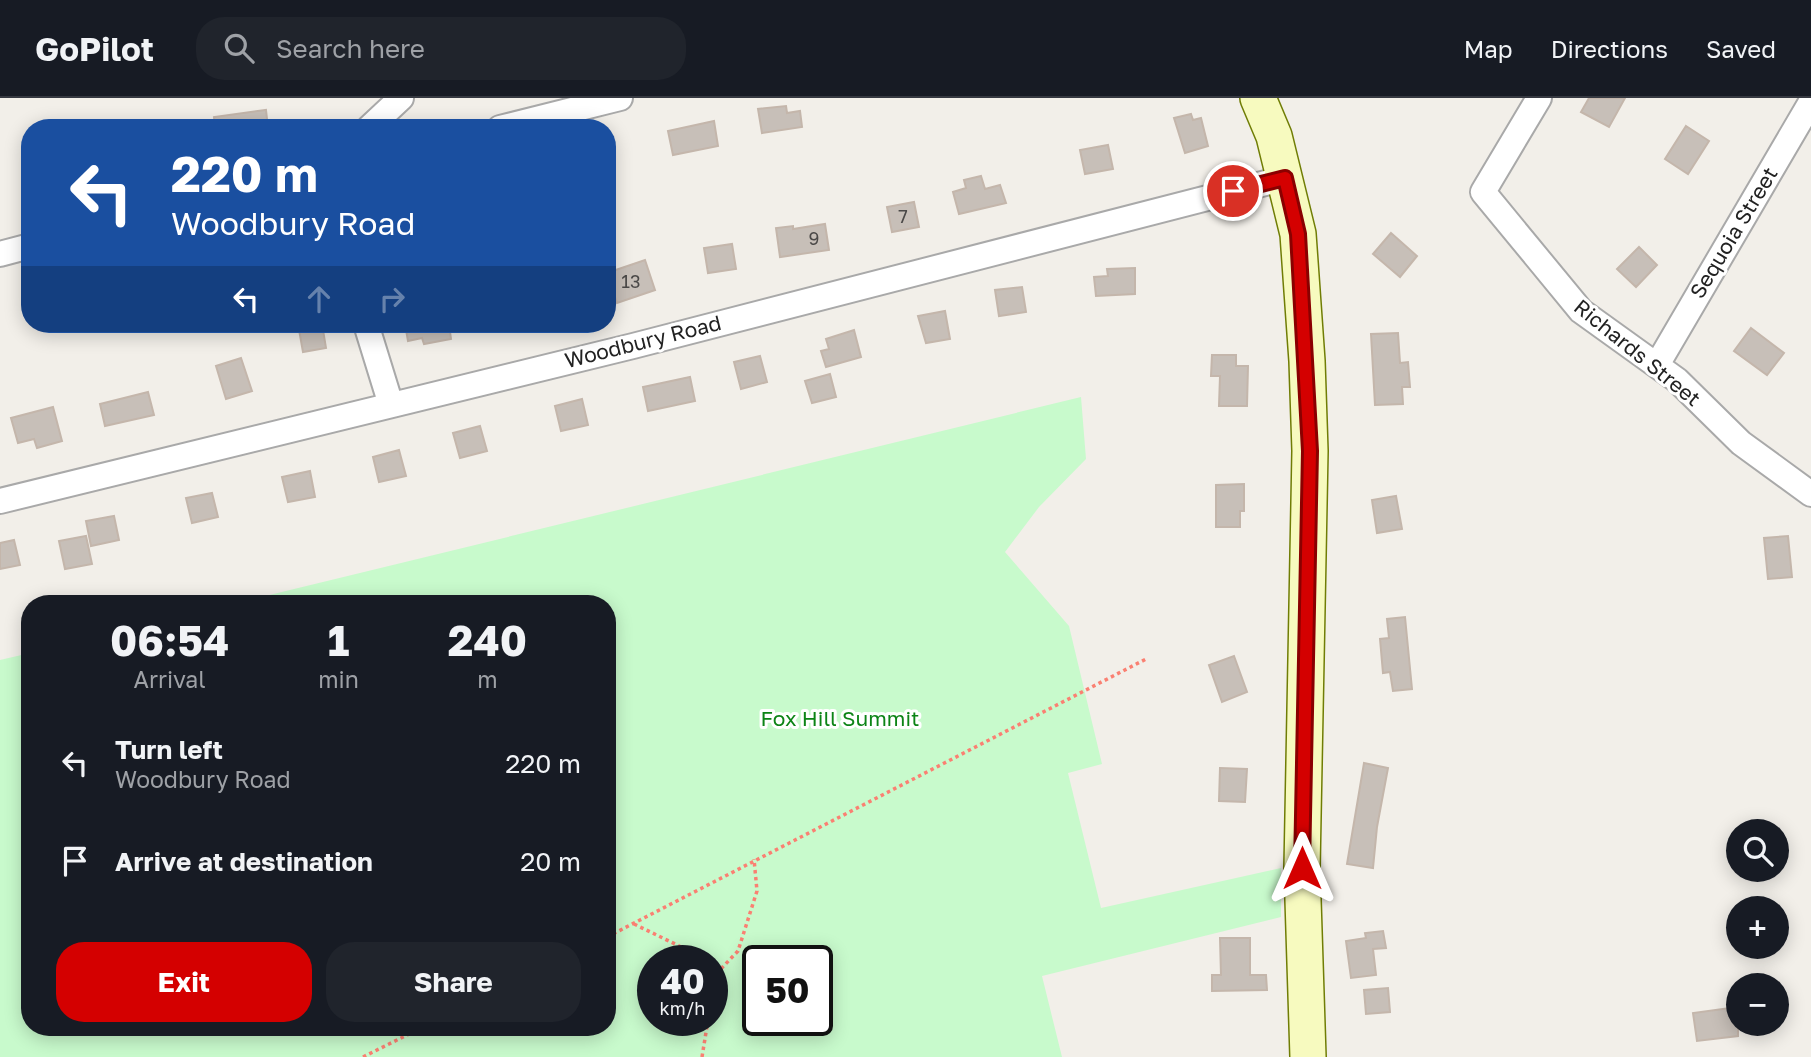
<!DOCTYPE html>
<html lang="en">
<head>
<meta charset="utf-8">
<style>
	:root { --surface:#171b24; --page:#20242c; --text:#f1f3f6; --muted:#9ea1a6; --line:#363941; --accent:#d40000 }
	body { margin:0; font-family:"Golos Text",sans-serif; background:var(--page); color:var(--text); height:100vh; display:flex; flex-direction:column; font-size:26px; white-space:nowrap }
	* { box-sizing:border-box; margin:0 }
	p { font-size:23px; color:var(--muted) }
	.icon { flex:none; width:38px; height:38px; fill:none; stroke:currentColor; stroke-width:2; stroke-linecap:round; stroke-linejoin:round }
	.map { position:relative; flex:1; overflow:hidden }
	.side { position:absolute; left:21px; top:497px; width:595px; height:441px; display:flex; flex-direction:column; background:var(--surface); border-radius:28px; box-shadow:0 4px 18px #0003 }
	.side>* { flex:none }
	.banner { position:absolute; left:21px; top:21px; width:595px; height:214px; border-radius:28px; box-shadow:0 4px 18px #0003; background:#1a4fa0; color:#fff; overflow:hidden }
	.fabs { position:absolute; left:1726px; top:721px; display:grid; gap:14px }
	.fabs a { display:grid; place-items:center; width:63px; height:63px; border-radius:50%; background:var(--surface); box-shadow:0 4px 18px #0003; font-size:35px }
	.speed { position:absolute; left:637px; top:847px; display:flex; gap:14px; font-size:35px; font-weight:700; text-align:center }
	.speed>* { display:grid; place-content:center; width:91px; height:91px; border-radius:50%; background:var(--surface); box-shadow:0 4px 18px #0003; line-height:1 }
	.speed small { font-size:18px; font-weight:400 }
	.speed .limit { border:4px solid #111; border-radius:10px; background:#fff; color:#111 }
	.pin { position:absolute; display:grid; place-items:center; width:60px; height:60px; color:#fff; margin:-30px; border:4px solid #fff; border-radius:50%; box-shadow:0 2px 7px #0007 }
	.me { position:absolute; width:77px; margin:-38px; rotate:0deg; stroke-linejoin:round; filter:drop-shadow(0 0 5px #0008) }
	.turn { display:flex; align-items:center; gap:24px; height:147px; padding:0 35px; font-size:32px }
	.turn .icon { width:91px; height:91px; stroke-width:2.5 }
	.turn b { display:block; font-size:49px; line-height:60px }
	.lanes { display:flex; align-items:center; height:66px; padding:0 35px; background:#0003; justify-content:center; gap:35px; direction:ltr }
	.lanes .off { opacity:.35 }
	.eta { display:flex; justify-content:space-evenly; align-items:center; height:119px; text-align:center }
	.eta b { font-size:42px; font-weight:700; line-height:49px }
	.action { display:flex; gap:14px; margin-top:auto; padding:14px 35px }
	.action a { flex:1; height:80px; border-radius:28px; background:var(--accent); color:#fff; font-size:28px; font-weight:700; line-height:80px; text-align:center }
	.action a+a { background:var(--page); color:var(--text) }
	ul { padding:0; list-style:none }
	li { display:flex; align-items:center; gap:21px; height:98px; padding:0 35px }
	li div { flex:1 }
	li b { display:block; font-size:26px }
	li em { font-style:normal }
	header { display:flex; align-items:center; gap:42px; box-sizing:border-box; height:98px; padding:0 35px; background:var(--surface); border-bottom:2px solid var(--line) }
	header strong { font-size:33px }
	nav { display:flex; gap:38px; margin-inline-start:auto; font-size:24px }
	.search { width:490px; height:63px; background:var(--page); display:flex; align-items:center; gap:18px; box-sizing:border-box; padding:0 24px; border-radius:28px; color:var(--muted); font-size:26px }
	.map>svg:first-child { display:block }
	.park { fill:#c8facc; fill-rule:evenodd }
	.building { fill:#c7bfb8; stroke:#c4b6ab; stroke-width:2 }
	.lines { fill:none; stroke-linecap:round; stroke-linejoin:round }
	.street-casing { stroke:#a9a9a9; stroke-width:28 }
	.secondary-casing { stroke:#707d05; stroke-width:38 }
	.path { stroke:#fa8072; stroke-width:3.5; stroke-dasharray:3.5 3.5; stroke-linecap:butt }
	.street { stroke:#fff; stroke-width:24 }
	.secondary { stroke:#f7fabf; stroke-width:35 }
	.route-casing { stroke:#8a0000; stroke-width:18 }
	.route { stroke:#d40000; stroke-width:12 }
	.labels { text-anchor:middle; stroke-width:6; stroke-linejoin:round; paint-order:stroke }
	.number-label { font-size:18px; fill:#4b4948 }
	.street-label { font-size:21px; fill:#222; stroke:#fff }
	.park-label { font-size:21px; fill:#0c8416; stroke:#fff }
</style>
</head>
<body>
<header>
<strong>GoPilot</strong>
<div class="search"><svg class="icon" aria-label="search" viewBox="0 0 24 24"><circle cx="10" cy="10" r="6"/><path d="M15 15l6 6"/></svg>Search here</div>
<nav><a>Map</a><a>Directions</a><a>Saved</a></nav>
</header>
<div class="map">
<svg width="1811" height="959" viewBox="0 0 1811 959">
	<rect width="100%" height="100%" fill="#f2efe9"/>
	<path class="park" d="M 1081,299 L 1086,361 L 1039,409 L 1005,454 L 1069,528 L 1102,666 L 1068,675 L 1101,810 L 1281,770 L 1281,819 L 1042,878 L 1062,959 L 0,959 L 0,562 L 30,555 L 30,929 L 607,929 L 607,506 L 233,506 ZM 653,863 L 712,863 L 712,922 L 653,922 ZM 758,863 L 817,863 L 817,922 L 758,922 Z"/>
	<path class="building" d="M 1589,0 L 1625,0 L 1609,29 L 1581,14 Z
		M 786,8 L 787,15 L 800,13 L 802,29 L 762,35 L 758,11 Z
		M 266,12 L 268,30 L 215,30 L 214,19 Z
		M 1191,16 L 1193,22 L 1201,20 L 1208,48 L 1185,55 L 1174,20 Z
		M 714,23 L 718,48 L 673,57 L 668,33 Z
		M 1686,28 L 1709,43 L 1688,76 L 1665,61 Z
		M 1108,47 L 1113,71 L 1085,76 L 1080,52 Z
		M 981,78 L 985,91 L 1000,87 L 1006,105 L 959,116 L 953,94 L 966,90 L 964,82 Z
		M 914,104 L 919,129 L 892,134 L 887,109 Z
		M 825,126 L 829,152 L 780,159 L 776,130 L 793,128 L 793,131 Z
		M 1391,135 L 1417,158 L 1400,179 L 1373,156 Z
		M 732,146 L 736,171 L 708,175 L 704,150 Z
		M 1639,149 L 1657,167 L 1636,189 L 1617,171 Z
		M 645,162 L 655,192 L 617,205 L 607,175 Z
		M 1135,170 L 1135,196 L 1096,198 L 1094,179 L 1108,178 L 1107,171 Z
		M 1022,189 L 1026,214 L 999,218 L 995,192 Z
		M 945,213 L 950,241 L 926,245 L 918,218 Z
		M 298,226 L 322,226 L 326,250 L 303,254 Z
		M 405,226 L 453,226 L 453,233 L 450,234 L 451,241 L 424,246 L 422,240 L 408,243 Z
		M 1751,230 L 1784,255 L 1767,277 L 1734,253 Z
		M 854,232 L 861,259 L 826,269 L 821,253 L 829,251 L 826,241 Z
		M 1398,235 L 1400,265 L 1408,264 L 1410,289 L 1402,289 L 1403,306 L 1375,307 L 1371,236 Z
		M 1212,257 L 1236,257 L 1236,268 L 1248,268 L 1247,308 L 1219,308 L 1220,278 L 1211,278 Z
		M 760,258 L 767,284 L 741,291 L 734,264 Z
		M 241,260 L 252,293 L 226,301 L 216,268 Z
		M 830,276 L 836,299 L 812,305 L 805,283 Z
		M 690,279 L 695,303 L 648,313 L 643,289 Z
		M 148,294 L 154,317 L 105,328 L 100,306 Z
		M 582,301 L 588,327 L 561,333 L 555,308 Z
		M 53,309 L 62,343 L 37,350 L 34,341 L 18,345 L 11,320 Z
		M 480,328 L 487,353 L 460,360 L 453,335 Z
		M 399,352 L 406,378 L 379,384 L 373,359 Z
		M 310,373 L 315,399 L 288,404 L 282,379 Z
		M 1244,386 L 1244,413 L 1240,413 L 1240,429 L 1216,429 L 1216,387 Z
		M 212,395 L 218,419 L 192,425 L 186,400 Z
		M 1396,398 L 1402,431 L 1377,435 L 1372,402 Z
		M 114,418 L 119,442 L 91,448 L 86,423 Z
		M 86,438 L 92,466 L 65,471 L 59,443 Z
		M 1788,438 L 1792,479 L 1768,481 L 1764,440 Z
		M 14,442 L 20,467 L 0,471 L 0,445 Z
		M 1405,519 L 1412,591 L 1393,593 L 1390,574 L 1383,575 L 1380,541 L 1389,540 L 1387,521 Z
		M 1234,558 L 1247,594 L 1222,604 L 1209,567 Z
		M 1364,665 L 1388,670 L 1377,729 L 1373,770 L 1347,766 Z
		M 1220,670 L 1247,671 L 1245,704 L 1219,703 Z
		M 1383,833 L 1386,850 L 1373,851 L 1376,877 L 1351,880 L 1346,843 L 1366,840 L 1365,835 Z
		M 1220,840 L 1250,840 L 1250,877 L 1266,877 L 1267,892 L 1212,893 L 1212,877 L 1221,877 Z
		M 1388,890 L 1390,914 L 1366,916 L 1364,892 Z
		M 1738,909 L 1738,938 L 1697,943 L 1693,915 Z"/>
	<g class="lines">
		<g class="street-casing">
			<path id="street" d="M 1539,0 L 1483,94 L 1581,213 L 1677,282 L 1741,345 L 1811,396
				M 369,30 L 401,0
				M 500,30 L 620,0
				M 0,156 L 30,148
				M 366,226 L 391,307
				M 1657,267 L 1811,4
				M 0,403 L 633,248 L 1285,80"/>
		</g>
		<g class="secondary-casing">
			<path id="secondary" d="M 1258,0 L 1274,38 L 1298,136 L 1307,263 L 1310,353 L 1302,770 L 1308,959"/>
		</g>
		<path class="path" d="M 634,826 L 710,863
			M 607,839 L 1148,560
			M 712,867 L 715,877
			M 712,896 L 715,877 L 738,853 L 757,793 L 754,761
			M 363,959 L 423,929
			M 702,959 L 708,922"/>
		<use href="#street" class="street"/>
		<use href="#secondary" class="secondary"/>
	</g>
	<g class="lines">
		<g class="route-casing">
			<path id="route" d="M 1233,93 L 1285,80 L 1298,136 L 1310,353 L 1302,770"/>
		</g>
		<use href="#route" class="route"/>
	</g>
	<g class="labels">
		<g class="number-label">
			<text x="903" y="125">7</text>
			<text x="814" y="147">9</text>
			<text x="631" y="190">13</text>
		</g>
		<g class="street-label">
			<text transform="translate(1734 135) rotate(-59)" y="7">Sequoia Street</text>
			<text transform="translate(643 244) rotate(-14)" y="7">Woodbury Road</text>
			<text transform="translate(1637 255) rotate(39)" y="7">Richards Street</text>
		</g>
		<g class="park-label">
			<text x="840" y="628">Fox Hill Summit</text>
		</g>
	</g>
</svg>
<div class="fabs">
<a><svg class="icon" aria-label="search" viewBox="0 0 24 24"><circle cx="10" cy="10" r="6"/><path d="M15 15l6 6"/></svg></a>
<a>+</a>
<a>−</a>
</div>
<div class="speed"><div>40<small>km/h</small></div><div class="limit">50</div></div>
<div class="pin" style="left:1233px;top:93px;background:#d93025"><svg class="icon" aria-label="arrive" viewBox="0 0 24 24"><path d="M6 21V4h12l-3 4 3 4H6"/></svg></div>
<svg class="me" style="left:1302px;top:770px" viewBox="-20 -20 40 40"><path d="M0-17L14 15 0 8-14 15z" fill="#d40000" stroke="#fff" stroke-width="4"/></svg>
<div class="banner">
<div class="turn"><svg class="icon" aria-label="left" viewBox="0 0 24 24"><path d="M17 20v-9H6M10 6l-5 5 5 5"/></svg><div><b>220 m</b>Woodbury Road</div></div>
<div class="lanes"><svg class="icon" aria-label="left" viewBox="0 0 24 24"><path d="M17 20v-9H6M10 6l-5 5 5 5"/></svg><svg class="icon off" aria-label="ahead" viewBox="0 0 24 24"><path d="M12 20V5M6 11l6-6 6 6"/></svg><svg class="icon off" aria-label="right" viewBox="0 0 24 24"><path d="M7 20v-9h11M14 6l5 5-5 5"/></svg></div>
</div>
<section class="side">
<div class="eta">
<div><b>06:54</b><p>Arrival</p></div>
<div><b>1</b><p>min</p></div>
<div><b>240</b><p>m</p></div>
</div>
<ul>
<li><svg class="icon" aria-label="left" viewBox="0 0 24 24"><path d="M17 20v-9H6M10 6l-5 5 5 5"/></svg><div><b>Turn left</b><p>Woodbury Road</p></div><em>220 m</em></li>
<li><svg class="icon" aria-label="arrive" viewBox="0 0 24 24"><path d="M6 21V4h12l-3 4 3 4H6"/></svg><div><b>Arrive at destination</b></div><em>20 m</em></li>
</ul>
<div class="action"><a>Exit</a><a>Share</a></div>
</section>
</div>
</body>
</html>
